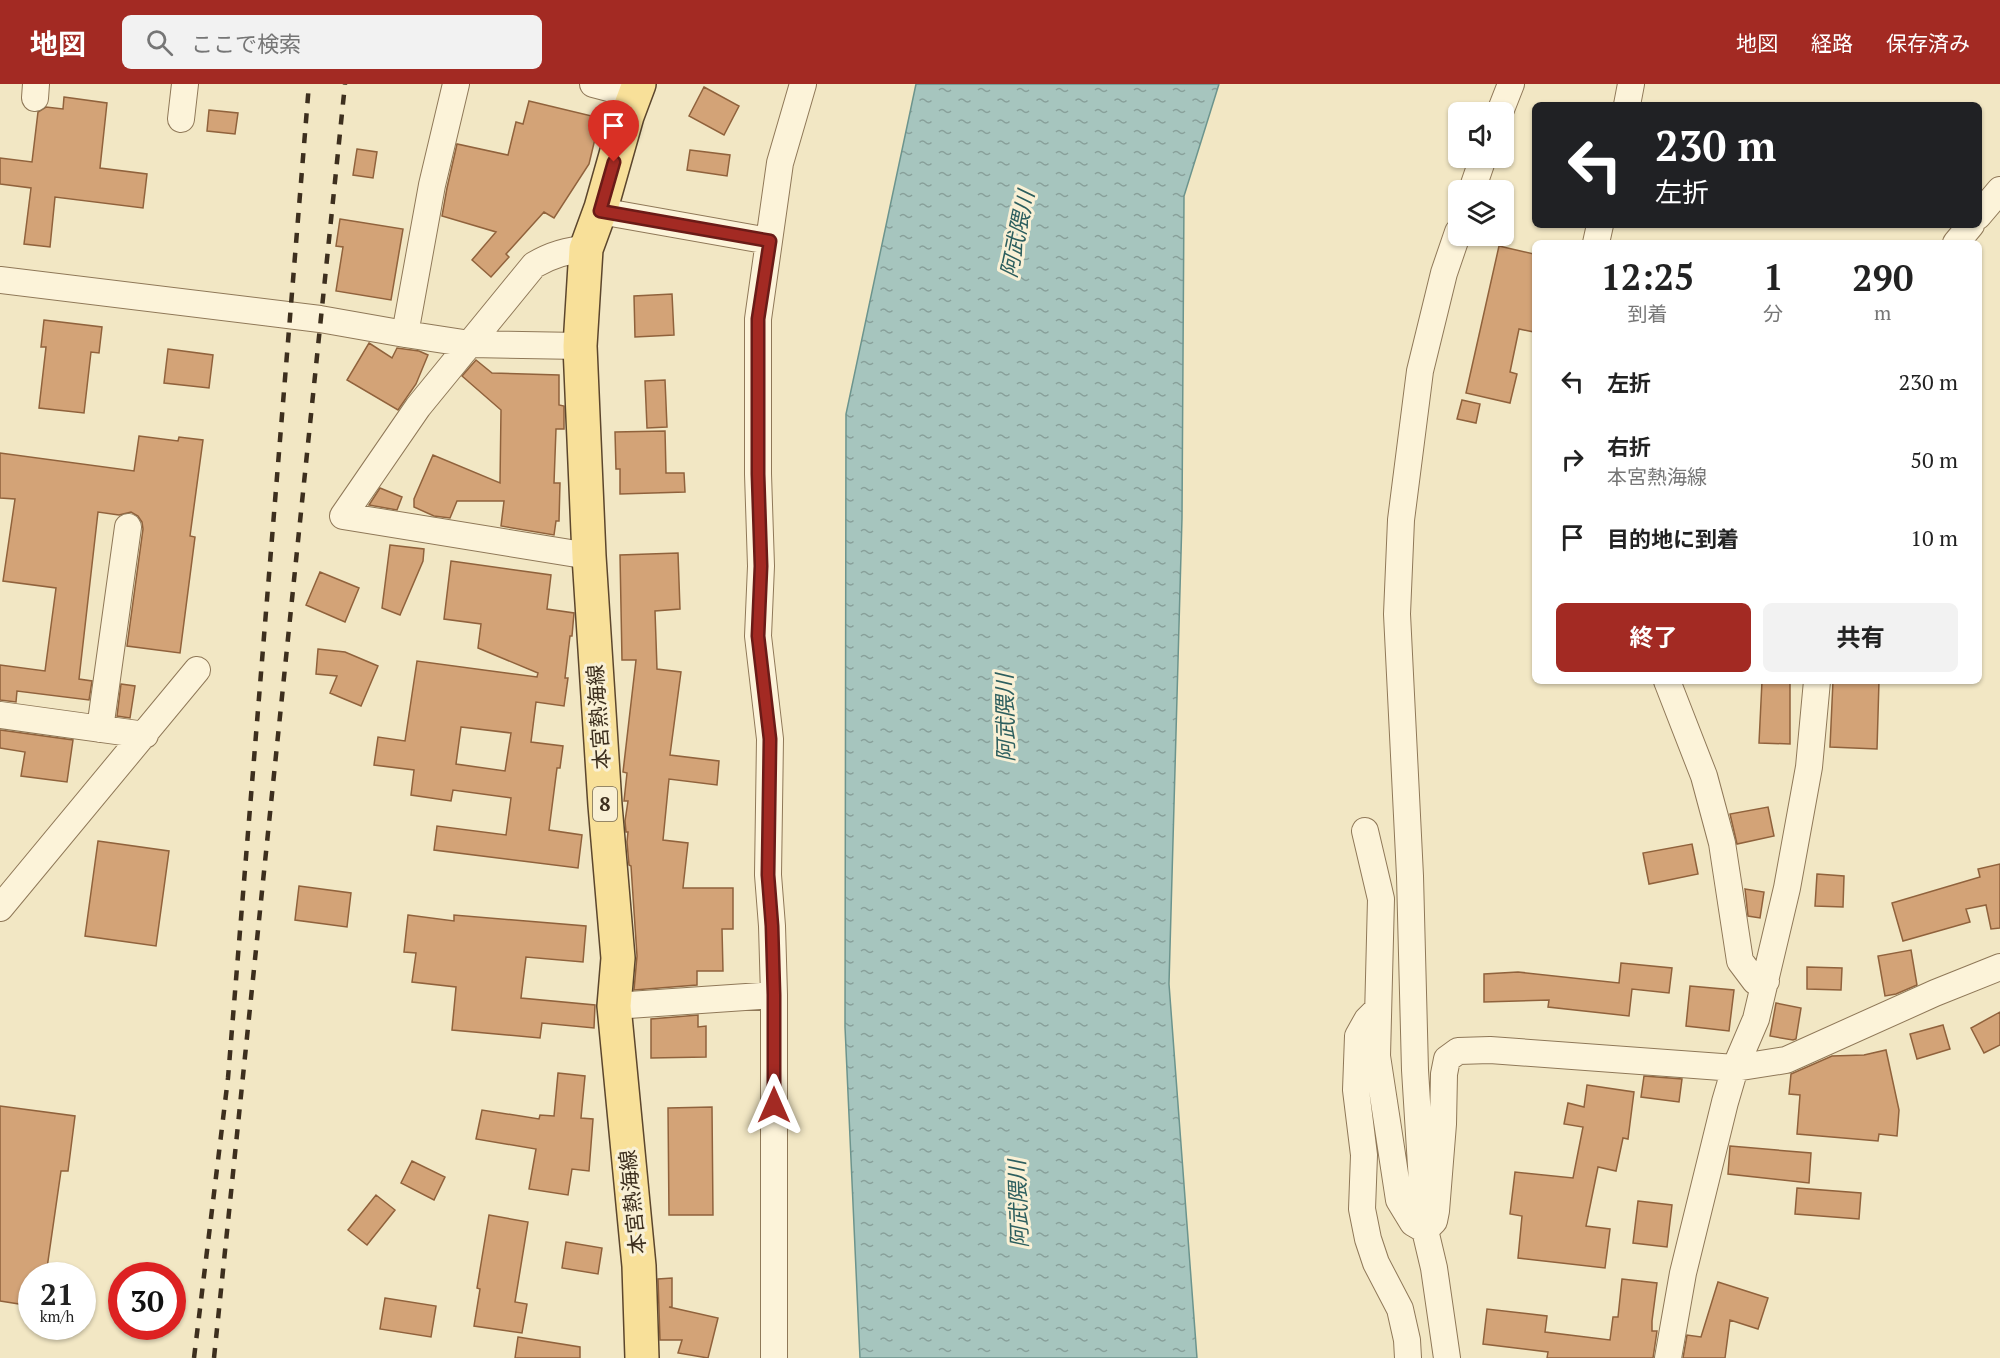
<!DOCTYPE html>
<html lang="ja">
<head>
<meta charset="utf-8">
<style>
	:root { --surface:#fff; --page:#f2f2f2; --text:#222; --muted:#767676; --accent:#a32a23 }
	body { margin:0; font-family:"PT Serif","Noto Sans JP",serif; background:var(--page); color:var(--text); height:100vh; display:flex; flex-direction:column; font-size:22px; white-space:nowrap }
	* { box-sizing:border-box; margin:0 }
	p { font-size:20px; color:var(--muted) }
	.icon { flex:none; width:33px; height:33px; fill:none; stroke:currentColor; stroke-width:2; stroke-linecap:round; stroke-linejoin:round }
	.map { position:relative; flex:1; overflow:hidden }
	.drawer { position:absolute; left:1532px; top:156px; width:450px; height:444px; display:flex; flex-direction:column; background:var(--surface); border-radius:9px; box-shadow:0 2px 4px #0004 }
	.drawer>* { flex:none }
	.hud { position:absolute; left:1532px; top:18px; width:450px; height:126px; border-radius:9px; box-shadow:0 2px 4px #0004; background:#202124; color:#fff; overflow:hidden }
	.tools { position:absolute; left:1448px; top:18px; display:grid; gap:12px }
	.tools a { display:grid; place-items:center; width:66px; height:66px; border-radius:9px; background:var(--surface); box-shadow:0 2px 4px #0004; font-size:30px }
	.speed { position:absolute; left:18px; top:1178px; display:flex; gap:12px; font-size:30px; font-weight:700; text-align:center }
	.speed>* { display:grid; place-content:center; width:78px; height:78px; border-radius:50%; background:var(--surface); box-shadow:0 2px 4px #0004; line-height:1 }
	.speed small { font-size:15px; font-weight:400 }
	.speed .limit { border:9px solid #d22; background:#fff; color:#111 }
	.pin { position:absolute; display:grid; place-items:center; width:51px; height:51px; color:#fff; margin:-62px -26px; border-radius:50% 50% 50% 0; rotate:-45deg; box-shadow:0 0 6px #0007 }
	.pin .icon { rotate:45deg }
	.me { position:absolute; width:66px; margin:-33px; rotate:0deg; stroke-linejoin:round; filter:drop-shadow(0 0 4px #0008) }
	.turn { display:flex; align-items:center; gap:21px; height:126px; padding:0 24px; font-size:27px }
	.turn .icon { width:78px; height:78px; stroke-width:2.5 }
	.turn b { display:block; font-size:42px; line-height:51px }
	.eta { display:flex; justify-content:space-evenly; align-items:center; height:102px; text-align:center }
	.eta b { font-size:36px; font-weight:700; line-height:42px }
	.button { display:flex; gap:12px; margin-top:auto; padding:12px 24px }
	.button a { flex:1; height:69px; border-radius:9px; background:var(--accent); color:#fff; font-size:24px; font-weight:700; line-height:69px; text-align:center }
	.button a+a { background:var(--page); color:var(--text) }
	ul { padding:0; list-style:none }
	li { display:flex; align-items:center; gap:18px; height:78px; padding:0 24px }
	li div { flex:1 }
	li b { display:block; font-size:22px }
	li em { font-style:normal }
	header { display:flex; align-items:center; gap:36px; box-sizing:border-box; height:84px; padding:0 30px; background:var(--accent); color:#fff }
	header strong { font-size:28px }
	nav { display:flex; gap:33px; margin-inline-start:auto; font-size:21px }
	.search { width:420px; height:54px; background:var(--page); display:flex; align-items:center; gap:15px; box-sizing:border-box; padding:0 21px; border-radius:9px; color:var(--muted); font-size:22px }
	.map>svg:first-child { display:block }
	.water { fill:url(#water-ripples); stroke:#6c948d; stroke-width:1.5 }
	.building { fill:#d3a377; stroke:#90623c; stroke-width:1.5; fill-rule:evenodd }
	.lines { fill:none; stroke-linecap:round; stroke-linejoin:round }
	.minor-casing { stroke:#8f7858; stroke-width:28 }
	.major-casing { stroke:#5c462d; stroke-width:36 }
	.minor { stroke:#fcf3d9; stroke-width:26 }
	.major { stroke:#f8e099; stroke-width:33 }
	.rail { stroke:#3d2f1e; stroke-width:4.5; stroke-dasharray:10 10; stroke-linecap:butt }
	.route-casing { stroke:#6a1b17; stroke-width:15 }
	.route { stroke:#a32a23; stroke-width:10 }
	.labels { text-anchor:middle; stroke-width:6; stroke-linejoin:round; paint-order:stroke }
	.shield { fill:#f9f0d5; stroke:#756955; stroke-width:1.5 }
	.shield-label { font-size:20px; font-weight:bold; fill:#3d2f1e }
	.street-label { font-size:21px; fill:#3d2f1e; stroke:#f9f0d5 }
	.water-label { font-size:22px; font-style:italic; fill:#2c5e5e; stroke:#f9f0d5 }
</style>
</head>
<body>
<header>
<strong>地図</strong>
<div class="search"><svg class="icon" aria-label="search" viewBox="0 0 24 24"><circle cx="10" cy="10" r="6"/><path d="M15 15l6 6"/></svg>ここで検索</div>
<nav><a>地図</a><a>経路</a><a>保存済み</a></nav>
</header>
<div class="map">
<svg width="2000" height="1274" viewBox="0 0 2000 1274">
	<defs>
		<pattern id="water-ripples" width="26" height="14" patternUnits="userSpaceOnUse" patternTransform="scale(1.5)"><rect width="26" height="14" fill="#a6c5be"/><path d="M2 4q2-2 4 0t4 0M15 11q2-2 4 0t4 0" fill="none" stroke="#88a09a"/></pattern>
	</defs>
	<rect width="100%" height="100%" fill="#f2e7c4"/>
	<path class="water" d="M 916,0 L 1219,0 L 1184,112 L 1182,434 L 1169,900 L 1197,1274 L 860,1274 L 845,943 L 846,330 Z"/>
	<path class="building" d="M 704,3 L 739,22 L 724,51 L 689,32 Z
		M 64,13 L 107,19 L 100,84 L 147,90 L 143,124 L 55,113 L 50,163 L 24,160 L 31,104 L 0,100 L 0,74 L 32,78 L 38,28 L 46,23 L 63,25 Z
		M 529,17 L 600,34 L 589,80 L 554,134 L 544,128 L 506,170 L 509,173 L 491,193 L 472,176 L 496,148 L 442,132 L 447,104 L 457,60 L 508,71 L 516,38 L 523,40 Z
		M 209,26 L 238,29 L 235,50 L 207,47 Z
		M 357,65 L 377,68 L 373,94 L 353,91 Z
		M 690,66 L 730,71 L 727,92 L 687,86 Z
		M 340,135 L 403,145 L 391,216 L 336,207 L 343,163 L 336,162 Z
		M 1499,162 L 1534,170 L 1534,248 L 1519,245 L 1510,288 L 1517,290 L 1510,319 L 1466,309 Z
		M 672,210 L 674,251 L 635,253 L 634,212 Z
		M 44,236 L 102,243 L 99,269 L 91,268 L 84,329 L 39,324 L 46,263 L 41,263 Z
		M 369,259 L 392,274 L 397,264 L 419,267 L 428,271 L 416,300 L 398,326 L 347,296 Z
		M 168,265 L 213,271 L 209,304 L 164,299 Z
		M 476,276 L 492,289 L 559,291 L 559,321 L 564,322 L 564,345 L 556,345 L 554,399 L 560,399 L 559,437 L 556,437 L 554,451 L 501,442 L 504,417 L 457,417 L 450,434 L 434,432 L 414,423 L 414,415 L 433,371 L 500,399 L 501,326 L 462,292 Z
		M 665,296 L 667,343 L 647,344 L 645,297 Z
		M 1462,316 L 1480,320 L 1476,339 L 1457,335 Z
		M 665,347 L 666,389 L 684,389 L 685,408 L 620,410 L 620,385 L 616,385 L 615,348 Z
		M 139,352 L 178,357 L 179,353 L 203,356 L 190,452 L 195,453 L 180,569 L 127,562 L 143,445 L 142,438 L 138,432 L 131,428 L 119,431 L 98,428 L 79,595 L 92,597 L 89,616 L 17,607 L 16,618 L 0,616 L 0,581 L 45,587 L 56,504 L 3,497 L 15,415 L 0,414 L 0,369 L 134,387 Z
		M 380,404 L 402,413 L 397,426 L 369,421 Z
		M 390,461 L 424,465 L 423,477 L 400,531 L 382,524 Z
		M 678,469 L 680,525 L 655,527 L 657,585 L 681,588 L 670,671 L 719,677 L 717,701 L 669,695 L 663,756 L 688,759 L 683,804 L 733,804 L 733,845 L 722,845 L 723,887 L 697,887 L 697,901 L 634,906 L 637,872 L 631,782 L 629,781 L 627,758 L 628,748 L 626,748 L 625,737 L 628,717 L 624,717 L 627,689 L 623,688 L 636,576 L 622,576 L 620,471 Z
		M 451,477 L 551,491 L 547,525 L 574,529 L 572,552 L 570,552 L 565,594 L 568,594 L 564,622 L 536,618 L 531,658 L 563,662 L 560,684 L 557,684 L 549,746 L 582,751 L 578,784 L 434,766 L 437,742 L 506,751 L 511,714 L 453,706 L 451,717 L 411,711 L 414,686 L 374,681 L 378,653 L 405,657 L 417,577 L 537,593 L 538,589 L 478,564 L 481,540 L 444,535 ZM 461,643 L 511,649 L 505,687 L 456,680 Z
		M 320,488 L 359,504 L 345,538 L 306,521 Z
		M 318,565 L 345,568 L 378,582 L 361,622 L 330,609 L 337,592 L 316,590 Z
		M 1762,597 L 1790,597 L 1790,660 L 1759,659 Z
		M 1833,597 L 1879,597 L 1877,665 L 1830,663 Z
		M 121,600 L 135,602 L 130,634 L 117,632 Z
		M 0,646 L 73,656 L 67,698 L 21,692 L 25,668 L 0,664 Z
		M 1768,723 L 1774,752 L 1737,760 L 1730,730 Z
		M 98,757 L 169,767 L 156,862 L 85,852 Z
		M 1692,760 L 1698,790 L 1649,800 L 1643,769 Z
		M 2000,780 L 2000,844 L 1991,845 L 1986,821 L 1966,825 L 1970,838 L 1903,857 L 1892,819 L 1980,793 L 1978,785 Z
		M 1817,790 L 1844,792 L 1843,823 L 1815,822 Z
		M 299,802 L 351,809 L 347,843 L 295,836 Z
		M 1745,805 L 1764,808 L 1760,834 L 1748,832 Z
		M 408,831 L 454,837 L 454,831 L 586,842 L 583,878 L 526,873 L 521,914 L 595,921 L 594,944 L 542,939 L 540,954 L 452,946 L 456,903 L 412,898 L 416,869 L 404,868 Z
		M 1911,866 L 1917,901 L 1896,910 L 1885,912 L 1878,872 Z
		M 1621,879 L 1672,884 L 1669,909 L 1632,905 L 1629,932 L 1548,923 L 1549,916 L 1484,918 L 1484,890 L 1518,888 L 1619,899 Z
		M 1807,883 L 1842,884 L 1841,906 L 1807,905 Z
		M 1690,902 L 1734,906 L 1729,947 L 1686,942 Z
		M 1776,919 L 1801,924 L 1796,955 L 1793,956 L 1770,952 Z
		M 2000,928 L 2000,961 L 1984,969 L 1971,944 Z
		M 698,931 L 698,943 L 706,942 L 706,973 L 651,974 L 651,935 Z
		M 1943,941 L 1950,965 L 1917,975 L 1910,950 Z
		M 1886,966 L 1899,1026 L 1897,1052 L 1879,1050 L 1878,1057 L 1797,1050 L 1800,1011 L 1789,1010 L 1791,990 L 1832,972 L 1864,971 Z
		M 558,989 L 585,992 L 581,1034 L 593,1035 L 589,1087 L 572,1085 L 568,1111 L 529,1105 L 536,1065 L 476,1055 L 482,1026 L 539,1035 L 540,1031 L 554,1032 Z
		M 1644,992 L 1682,995 L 1679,1018 L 1641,1013 Z
		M 1587,1001 L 1634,1008 L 1628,1055 L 1623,1054 L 1616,1087 L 1598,1083 L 1586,1142 L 1610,1145 L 1605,1184 L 1518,1174 L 1522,1132 L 1510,1130 L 1515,1088 L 1573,1094 L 1583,1043 L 1564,1040 L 1568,1019 L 1584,1023 Z
		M 0,1022 L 75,1032 L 68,1087 L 61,1087 L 46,1191 L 32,1191 L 32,1222 L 0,1217 Z
		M 712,1023 L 713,1131 L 669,1131 L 668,1024 Z
		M 1730,1062 L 1811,1069 L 1809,1099 L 1728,1090 Z
		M 412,1077 L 445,1093 L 434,1116 L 401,1099 Z
		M 1797,1104 L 1861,1109 L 1859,1135 L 1795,1130 Z
		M 376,1111 L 395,1126 L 367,1161 L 348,1146 Z
		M 1638,1117 L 1672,1121 L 1667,1163 L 1633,1159 Z
		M 489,1131 L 528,1138 L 515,1218 L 527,1220 L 522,1249 L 474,1242 L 480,1205 L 477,1204 Z
		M 566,1158 L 602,1164 L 598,1190 L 562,1184 Z
		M 672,1194 L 672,1223 L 669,1223 L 718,1234 L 708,1274 L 678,1269 L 682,1256 L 660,1256 L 658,1195 Z
		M 1622,1195 L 1657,1199 L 1652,1237 L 1652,1247 L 1657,1247 L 1653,1274 L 1547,1274 L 1548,1268 L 1483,1260 L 1487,1225 L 1547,1232 L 1545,1248 L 1610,1256 L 1613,1233 L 1618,1233 Z
		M 1718,1198 L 1768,1214 L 1758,1245 L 1730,1236 L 1725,1274 L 1683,1274 L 1687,1251 L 1701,1253 Z
		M 385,1214 L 436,1222 L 431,1253 L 380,1245 Z
		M 518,1253 L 580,1263 L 580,1274 L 515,1274 Z"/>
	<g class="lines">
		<g class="minor-casing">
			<path id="minor" d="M 593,0 L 635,11
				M 35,14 L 36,0
				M 1627,21 L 1631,0
				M 1500,28 L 1511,0
				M 181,35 L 185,0
				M 1472,106 L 1483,74
				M 600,127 L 769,157
				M 1978,132 L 2000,106
				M 1596,159 L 1600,141
				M 1956,159 L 1971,141
				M 586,165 C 566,166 551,171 534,181 L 418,323 L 343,432 L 589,472
				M 0,196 L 320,235 L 405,250 L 432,101 L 456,0
				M 405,250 L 470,260 L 580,262
				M 1667,597 L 1704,692 L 1722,759 L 1740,877 L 1755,897 L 1766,897
				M 0,631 L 145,651
				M 100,645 L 128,443
				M 1365,747 L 1381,815 L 1377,972 L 1399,1116 L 1413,1139 L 1425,1146 L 1434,1137 L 1436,1127 L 1443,1040 L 1444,990 L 1447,975 L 1458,967 L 1490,966 L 1735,984 L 1786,976 L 1935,909 L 2000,883
				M 0,824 L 197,586
				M 614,922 L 774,911
				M 1377,926 L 1367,936 L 1358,952 L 1356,1006 L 1364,1071 L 1362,1125 L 1368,1155 L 1376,1179 L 1400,1225 L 1407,1256 L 1408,1274
				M 774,1274 L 774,911 L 772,842 L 768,791 L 770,655 L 758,552 L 761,482 L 758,390 L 758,235 L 780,79 L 803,0
				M 1447,1274 L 1434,1184 L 1425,1146 L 1415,986 L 1410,792 L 1397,530 L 1401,436 L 1420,287 L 1444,189 L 1458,148
				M 1668,1274 L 1683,1189 L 1725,1018 L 1735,984 L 1756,935 L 1787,804 L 1809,683 L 1817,597"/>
		</g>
		<g class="major-casing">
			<path id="major" d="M 639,0 L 627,32 L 601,124 L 586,165 L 580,262 L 589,472 L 605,721 L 618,874 L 614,922 L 639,1182 L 642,1274"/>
		</g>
		<use href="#minor" class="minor"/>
		<use href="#major" class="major"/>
		<path class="rail" d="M 194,1274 L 228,994 L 309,0
			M 214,1274 L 345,0"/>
	</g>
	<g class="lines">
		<g class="route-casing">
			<path id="route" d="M 614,78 L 600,127 L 770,157 L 758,235 L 758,390 L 761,482 L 758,552 L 770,655 L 768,791 L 772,842 L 774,911 L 774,1021"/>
		</g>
		<use href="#route" class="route"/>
	</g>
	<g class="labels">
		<rect class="shield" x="593" y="703" width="24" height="34" rx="4.5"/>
		<g class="shield-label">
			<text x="605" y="727">8</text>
		</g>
		<g class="street-label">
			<text transform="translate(599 633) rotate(-94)" y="7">本宮熱海線</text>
			<text transform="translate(633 1118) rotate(-96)" y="7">本宮熱海線</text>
		</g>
		<g class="water-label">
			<text transform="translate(1017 150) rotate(-78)" y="8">阿武隈川</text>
			<text transform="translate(1005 634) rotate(-91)" y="8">阿武隈川</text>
			<text transform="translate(1018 1120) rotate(-92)" y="8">阿武隈川</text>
		</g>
	</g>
</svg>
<div class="tools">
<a><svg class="icon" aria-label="sound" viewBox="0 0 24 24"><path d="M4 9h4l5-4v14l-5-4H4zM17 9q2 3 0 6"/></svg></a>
<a><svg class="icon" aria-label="layers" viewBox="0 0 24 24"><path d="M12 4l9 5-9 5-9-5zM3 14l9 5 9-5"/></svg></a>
</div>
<div class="speed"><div>21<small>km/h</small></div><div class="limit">30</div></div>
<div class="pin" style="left:614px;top:78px;background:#d93025"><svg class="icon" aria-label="arrive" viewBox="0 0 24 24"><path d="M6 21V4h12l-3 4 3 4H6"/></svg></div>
<svg class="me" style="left:774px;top:1021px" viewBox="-20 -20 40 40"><path d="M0-17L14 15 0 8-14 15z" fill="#a32a23" stroke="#fff" stroke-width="4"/></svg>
<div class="hud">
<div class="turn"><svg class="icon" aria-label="left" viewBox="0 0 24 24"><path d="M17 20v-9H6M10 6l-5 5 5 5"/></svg><div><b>230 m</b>左折</div></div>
</div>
<section class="drawer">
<div class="eta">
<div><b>12:25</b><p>到着</p></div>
<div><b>1</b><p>分</p></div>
<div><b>290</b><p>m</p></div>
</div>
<ul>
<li><svg class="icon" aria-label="left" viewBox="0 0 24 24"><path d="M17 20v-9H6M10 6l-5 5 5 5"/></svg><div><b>左折</b></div><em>230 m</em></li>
<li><svg class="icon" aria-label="right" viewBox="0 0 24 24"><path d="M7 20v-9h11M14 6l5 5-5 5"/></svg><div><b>右折</b><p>本宮熱海線</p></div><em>50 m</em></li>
<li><svg class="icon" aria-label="arrive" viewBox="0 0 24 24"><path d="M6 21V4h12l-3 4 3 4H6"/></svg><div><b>目的地に到着</b></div><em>10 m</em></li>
</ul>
<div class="button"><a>終了</a><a>共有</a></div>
</section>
</div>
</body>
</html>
